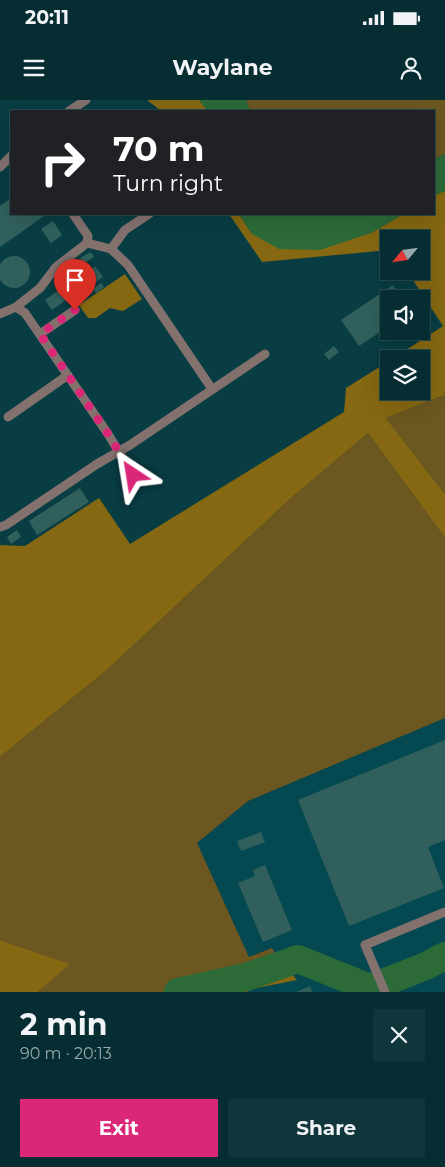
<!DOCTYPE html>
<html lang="en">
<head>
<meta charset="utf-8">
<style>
	:root { --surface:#062e32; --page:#0f363a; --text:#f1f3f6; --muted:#98a8ac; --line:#274a4d; --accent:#db2777 }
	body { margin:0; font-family:Montserrat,sans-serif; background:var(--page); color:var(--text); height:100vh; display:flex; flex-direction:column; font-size:19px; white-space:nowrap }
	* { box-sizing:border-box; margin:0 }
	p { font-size:16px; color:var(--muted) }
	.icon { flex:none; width:28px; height:28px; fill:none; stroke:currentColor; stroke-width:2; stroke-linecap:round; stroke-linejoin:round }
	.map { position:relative; height:892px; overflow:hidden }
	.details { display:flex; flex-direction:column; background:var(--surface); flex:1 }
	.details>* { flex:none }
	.banner { position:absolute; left:10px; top:10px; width:425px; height:105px; border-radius:0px; box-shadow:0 5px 20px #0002,0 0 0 1px var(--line); background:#202124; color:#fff; overflow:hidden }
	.needle { width:32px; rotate:241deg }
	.fabs { position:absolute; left:380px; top:130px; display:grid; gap:10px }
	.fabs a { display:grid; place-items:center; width:50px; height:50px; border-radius:0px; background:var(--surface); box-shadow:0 5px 20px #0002,0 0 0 1px var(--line); font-size:25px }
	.pin { position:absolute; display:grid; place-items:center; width:42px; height:42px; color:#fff; margin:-51px -21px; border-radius:50% 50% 50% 0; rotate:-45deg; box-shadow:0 0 5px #0007 }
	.pin .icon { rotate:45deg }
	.me { position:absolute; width:55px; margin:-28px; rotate:327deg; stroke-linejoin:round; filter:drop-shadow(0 0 4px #0008) }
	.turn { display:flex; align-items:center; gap:18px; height:105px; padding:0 20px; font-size:22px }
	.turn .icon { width:65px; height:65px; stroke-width:2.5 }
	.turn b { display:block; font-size:35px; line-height:42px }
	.round { display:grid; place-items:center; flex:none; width:52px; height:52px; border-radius:0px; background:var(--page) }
	.head { display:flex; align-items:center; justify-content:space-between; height:85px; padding:0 20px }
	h1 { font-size:30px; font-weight:700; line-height:38px }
	.button { display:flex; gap:10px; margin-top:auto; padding:10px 20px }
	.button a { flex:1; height:58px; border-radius:0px; background:var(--accent); color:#fff; font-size:20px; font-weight:700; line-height:58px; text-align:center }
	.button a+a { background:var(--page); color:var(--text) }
	.status { display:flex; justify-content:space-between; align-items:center; height:35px; padding:0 25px; background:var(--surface); direction:ltr }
	.status svg { height:14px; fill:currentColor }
	header { display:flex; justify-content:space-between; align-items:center; height:65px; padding:0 20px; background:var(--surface); font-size:22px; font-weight:700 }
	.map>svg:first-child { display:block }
	.built { fill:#044951 }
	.green { fill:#6c5721 }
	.forest { fill:#856811 }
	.water { fill:#2c6a38 }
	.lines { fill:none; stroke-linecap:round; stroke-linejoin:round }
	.river { stroke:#2c6a38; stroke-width:28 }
	.building { fill:#31605c }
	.lane { stroke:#83716e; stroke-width:9 }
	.route { stroke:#db2777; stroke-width:9; stroke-dasharray:0 16.2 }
</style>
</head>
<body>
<div class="status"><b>20:11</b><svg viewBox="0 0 49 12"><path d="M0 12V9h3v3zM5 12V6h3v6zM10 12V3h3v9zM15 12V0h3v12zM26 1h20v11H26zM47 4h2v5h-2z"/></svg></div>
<header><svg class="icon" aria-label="menu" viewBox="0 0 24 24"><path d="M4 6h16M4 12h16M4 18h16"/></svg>Waylane<svg class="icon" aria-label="person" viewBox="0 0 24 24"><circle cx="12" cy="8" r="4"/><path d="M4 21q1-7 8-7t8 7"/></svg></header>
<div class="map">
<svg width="445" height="892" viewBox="0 0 445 892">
	<rect width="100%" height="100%" fill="#083d43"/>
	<path class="built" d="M 445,618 L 445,892 L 247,892 L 252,889 L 297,880 L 276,855 L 272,848 L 249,857 L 197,743 L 248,701 Z"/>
	<path class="green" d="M 246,0 L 445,0 L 445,54 L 434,59 L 434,11 L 250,11 Z
		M 445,295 L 445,394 L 386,318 Z
		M 368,333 L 445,438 L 445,618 L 248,701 L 197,743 L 249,857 L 272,848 L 276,855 L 233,873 L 181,878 L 162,892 L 38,892 L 69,864 L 0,840 L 0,657 L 107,570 L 289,400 Z"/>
	<path class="forest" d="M 147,0 L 199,0 L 208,11 L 161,11 Z
		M 445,91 L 445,295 L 386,318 L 445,394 L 445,438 L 368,333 L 289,400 L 107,570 L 0,657 L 0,445 L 25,446 L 99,398 L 130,444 L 344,312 L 346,288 L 389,261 L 389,291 L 421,291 L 421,259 L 392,259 L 443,226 L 407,171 L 421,171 L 421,139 L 389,139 L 389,150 L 262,162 L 229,114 L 239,114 L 252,134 L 371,133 L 403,114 L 434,114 L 434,95 Z
		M 125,174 L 142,199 L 123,211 L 110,208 L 96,218 L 88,218 L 79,205 Z
		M 0,840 L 70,864 L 38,892 L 0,892 Z
		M 276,855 L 297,880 L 252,889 L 247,892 L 162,892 L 181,878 L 233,873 Z"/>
	<path class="water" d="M 199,0 L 246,0 L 250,11 L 208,11 Z
		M 445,54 L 445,91 L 434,95 L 434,59 Z
		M 239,114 L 403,114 L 371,133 L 320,150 L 279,149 L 252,134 Z"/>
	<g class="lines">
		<path class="river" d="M 178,892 L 246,877 L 298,859 L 370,888 L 426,866 L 445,856"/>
	</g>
	<path class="building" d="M 11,98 L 11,114 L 47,114 L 0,147 L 0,106 Z
		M 53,121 L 62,135 L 51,143 L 41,129 Z
		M 91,152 L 94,157 L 83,164 L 80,158 Z
		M-2 172a16 16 0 1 1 32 0a16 16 0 1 1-32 0Z
		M 95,166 L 103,177 L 89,187 L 81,175 Z
		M 101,183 L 104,187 L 96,193 L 93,189 Z
		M 393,185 L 402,199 L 389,199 L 389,226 L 359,246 L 341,220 Z
		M 59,190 L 66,200 L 52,210 L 45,200 Z
		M 334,246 L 339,252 L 329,260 L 324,254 Z
		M 80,388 L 89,402 L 37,435 L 29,421 Z
		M 17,430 L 21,437 L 11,444 L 7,437 Z
		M 445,640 L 445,740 L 428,747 L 444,788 L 349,826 L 298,700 Z
		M 261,732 L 265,742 L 241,751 L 237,741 Z
		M 265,765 L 292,830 L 263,842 L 238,783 L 255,776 L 253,770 Z
		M 310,886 L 312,892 L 296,892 Z"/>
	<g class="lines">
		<path class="lane" d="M 69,11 L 86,0
			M 0,67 L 11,56
			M 87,143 L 111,149 L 128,165 L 212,289
			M 111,149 L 125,130 L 149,114
			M 16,207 L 25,213 L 108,334 L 133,375
			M 0,214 L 16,207 L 40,188 L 56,167 L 87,143 L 88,136 L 73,114
			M 40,234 L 75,210
			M 8,317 L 68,275
			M 0,427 L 6,425 L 97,364 L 130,345 L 265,254
			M 385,892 L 365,845 L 445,812"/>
	</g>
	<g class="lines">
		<path class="route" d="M 75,210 L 40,234 L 108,334 L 133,375"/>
	</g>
</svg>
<div class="fabs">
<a><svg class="needle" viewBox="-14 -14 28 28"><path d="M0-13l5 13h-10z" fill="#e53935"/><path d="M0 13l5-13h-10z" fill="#98a8ac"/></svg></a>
<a><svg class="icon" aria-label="sound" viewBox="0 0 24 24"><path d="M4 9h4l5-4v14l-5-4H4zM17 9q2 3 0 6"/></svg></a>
<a><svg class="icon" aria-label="layers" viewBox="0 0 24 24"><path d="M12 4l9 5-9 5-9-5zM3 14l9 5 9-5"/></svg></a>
</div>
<div class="pin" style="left:75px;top:210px;background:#d93025"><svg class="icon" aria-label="arrive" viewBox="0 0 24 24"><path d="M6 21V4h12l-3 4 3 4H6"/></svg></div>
<svg class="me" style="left:133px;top:375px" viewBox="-20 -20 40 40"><path d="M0-17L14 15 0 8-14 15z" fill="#db2777" stroke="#fff" stroke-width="4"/></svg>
<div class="banner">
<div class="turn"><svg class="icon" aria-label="right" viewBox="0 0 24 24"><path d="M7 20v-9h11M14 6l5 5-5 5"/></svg><div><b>70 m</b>Turn right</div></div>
</div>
</div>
<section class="details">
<div class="head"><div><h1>2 min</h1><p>90 m · 20:13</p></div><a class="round"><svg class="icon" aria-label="close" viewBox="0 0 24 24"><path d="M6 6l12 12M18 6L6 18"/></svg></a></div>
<div class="button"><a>Exit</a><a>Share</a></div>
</section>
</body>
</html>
